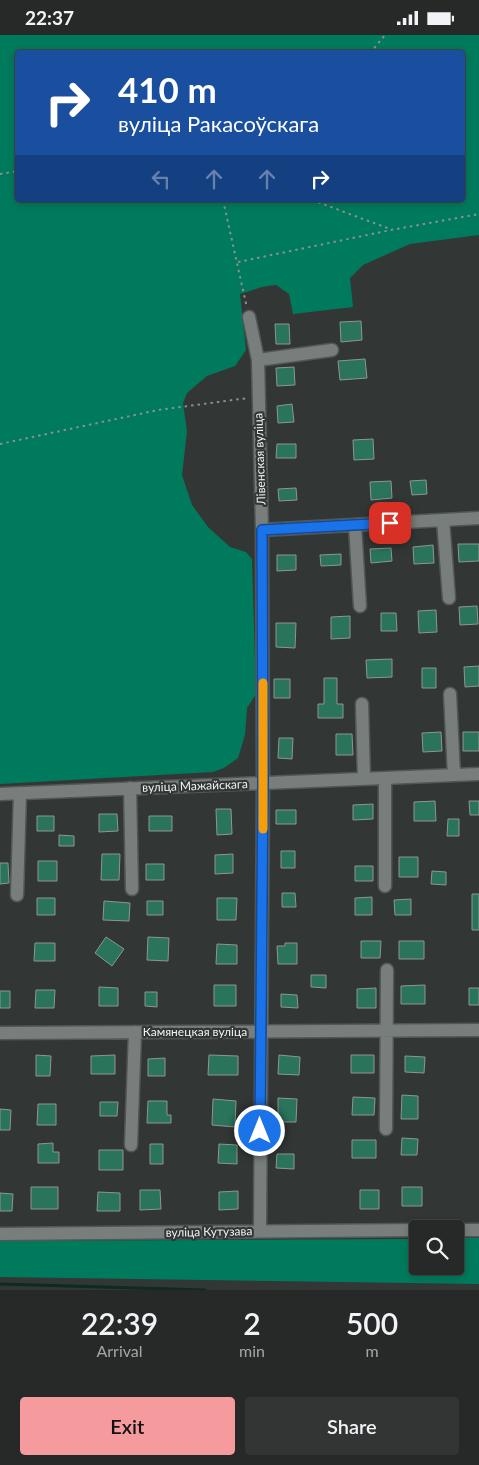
<!DOCTYPE html>
<html lang="en">
<head>
<meta charset="utf-8">
<style>
	:root { --surface:#262928; --page:#323534; --text:#f1f3f6; --muted:#a4a6a8; --line:#424545; --accent:#f59b9d }
	body { margin:0; font-family:Lato,sans-serif; background:var(--page); color:var(--text); height:100vh; display:flex; flex-direction:column; font-size:19px; white-space:nowrap }
	* { box-sizing:border-box; margin:0 }
	p { font-size:16px; color:var(--muted) }
	.icon { flex:none; width:28px; height:28px; fill:none; stroke:currentColor; stroke-width:2; stroke-linecap:round; stroke-linejoin:round }
	.map { position:relative; height:1255px; overflow:hidden }
	.panel { display:flex; flex-direction:column; background:var(--surface); flex:1 }
	.panel>* { flex:none }
	.top-card { position:absolute; left:15px; top:15px; width:450px; height:152px; border-radius:5px; box-shadow:0 2px 8px #0003,0 0 0 1px var(--line); background:#1a4fa0; color:#fff; overflow:hidden }
	.fabs { position:absolute; left:409px; top:1185px; display:grid; gap:10px }
	.fabs a { display:grid; place-items:center; width:55px; height:55px; border-radius:5px; background:var(--surface); box-shadow:0 2px 8px #0003,0 0 0 1px var(--line); font-size:25px }
	.pin { position:absolute; display:grid; place-items:center; width:42px; height:42px; color:#fff; margin:-21px; border-radius:10px; box-shadow:0 2px 8px #0006 }
	.me { position:absolute; width:55px; margin:-28px; rotate:0deg; stroke-linejoin:round; filter:drop-shadow(0 0 4px #0008) }
	.turn { display:flex; align-items:center; gap:18px; height:105px; padding:0 20px; font-size:22px }
	.turn .icon { width:65px; height:65px; stroke-width:2.5 }
	.turn b { display:block; font-size:35px; line-height:42px }
	.lanes { display:flex; align-items:center; height:48px; padding:0 20px; background:#0003; justify-content:center; gap:25px; direction:ltr }
	.lanes .off { opacity:.35 }
	.eta { display:flex; justify-content:space-evenly; align-items:center; height:85px; text-align:center }
	.eta b { font-size:30px; font-weight:600; line-height:35px }
	.cta { display:flex; gap:10px; margin-top:auto; padding:10px 20px }
	.cta a { flex:1; height:58px; border-radius:5px; background:var(--accent); color:#111; font-size:20px; font-weight:600; line-height:58px; text-align:center }
	.cta a+a { background:var(--page); color:var(--text) }
	.status { display:flex; justify-content:space-between; align-items:center; height:35px; padding:0 25px; background:var(--surface); direction:ltr }
	.status svg { height:14px; fill:currentColor }
	.map>svg:first-child { display:block }
	.forest { fill:#007a5c; fill-rule:evenodd }
	.lines { fill:none; stroke-linecap:round; stroke-linejoin:round }
	.stream { stroke:#0c2b21; stroke-width:3 }
	.building { fill:#2a745c; stroke:#8f9592 }
	.minor-casing { stroke:#525654; stroke-width:15 }
	.path { stroke:#8b8f8e; stroke-width:2; stroke-dasharray:2.5 4; stroke-linecap:butt }
	.minor { stroke:#787e7b; stroke-width:12 }
	.route-casing { stroke:#114b97; stroke-width:12 }
	.route { stroke:#1a73e8; stroke-width:9 }
	.slow { stroke:#f59e0b; stroke-width:9 }
	.labels { text-anchor:middle; stroke-width:4.5; stroke-linejoin:round; paint-order:stroke }
	.street-label { font-size:12px; fill:#f0f3f2; stroke:#323735 }
</style>
</head>
<body>
<div class="status"><b>22:37</b><svg viewBox="0 0 49 12"><path d="M0 12V9h3v3zM5 12V6h3v6zM10 12V3h3v9zM15 12V0h3v12zM26 1h20v11H26zM47 4h2v5h-2z"/></svg></div>
<div class="map">
<svg width="479" height="1255" viewBox="0 0 479 1255">
	<rect width="100%" height="100%" fill="#323735"/>
	<path class="forest" d="M 0,0 L 479,0 L 479,200 L 410,209 L 363,230 L 350,243 L 353,272 L 293,279 L 289,259 L 276,250 L 262,252 L 240,259 L 246,315 L 235,331 L 207,341 L 187,358 L 183,368 L 187,396 L 182,440 L 192,470 L 208,492 L 230,512 L 246,517 L 252,524 L 256,659 L 247,673 L 245,700 L 238,723 L 224,733 L 213,737 L 0,749 ZM 18,18 L 462,18 L 462,165 L 18,165 Z
		M 455,1203 L 479,1203 L 479,1249 L 0,1242 L 0,1206 L 417,1204 L 418,1231 L 455,1231 Z"/>
	<g class="lines">
		<path class="stream" d="M 0,1249 L 205,1255"/>
	</g>
	<path class="building" d="M 361,286 L 362,305 L 341,307 L 340,287 Z
		M 275,289 L 289,289 L 290,309 L 276,309 Z
		M 365,324 L 367,343 L 340,345 L 338,326 Z
		M 294,332 L 295,350 L 277,351 L 276,333 Z
		M 292,369 L 294,387 L 278,388 L 277,371 Z
		M 373,404 L 374,424 L 354,425 L 353,405 Z
		M 277,409 L 296,409 L 296,423 L 276,423 Z
		M 426,445 L 427,459 L 412,460 L 410,446 Z
		M 391,446 L 392,463 L 371,465 L 370,447 Z
		M 296,453 L 297,465 L 279,466 L 278,454 Z
		M 458,509 L 479,509 L 479,526 L 459,527 Z
		M 433,510 L 434,528 L 414,529 L 413,512 Z
		M 391,513 L 392,526 L 371,528 L 370,514 Z
		M 341,519 L 341,530 L 321,531 L 320,520 Z
		M 277,520 L 296,520 L 296,535 L 277,536 Z
		M 477,571 L 478,589 L 460,590 L 459,572 Z
		M 436,575 L 437,597 L 419,598 L 418,576 Z
		M 381,578 L 396,578 L 397,596 L 381,596 Z
		M 350,581 L 350,603 L 331,604 L 331,582 Z
		M 276,588 L 296,588 L 295,613 L 276,612 Z
		M 392,624 L 392,642 L 367,643 L 366,625 Z
		M 479,631 L 479,651 L 465,652 L 464,632 Z
		M 422,633 L 436,633 L 436,653 L 422,653 Z
		M 324,643 L 337,643 L 337,669 L 343,669 L 343,683 L 318,683 L 318,669 L 324,669 Z
		M 274,644 L 290,644 L 290,663 L 274,663 Z
		M 441,697 L 442,716 L 423,717 L 422,698 Z
		M 463,697 L 479,697 L 479,716 L 463,716 Z
		M 336,699 L 352,699 L 353,720 L 336,720 Z
		M 279,703 L 293,703 L 292,724 L 278,723 Z
		M 435,766 L 436,786 L 414,786 L 414,767 Z
		M 469,766 L 479,766 L 479,780 L 470,780 Z
		M 373,769 L 373,784 L 353,785 L 353,770 Z
		M 216,774 L 231,774 L 232,799 L 217,800 Z
		M 276,775 L 296,775 L 296,789 L 276,789 Z
		M 99,779 L 117,779 L 118,796 L 99,797 Z
		M 37,781 L 54,781 L 54,796 L 37,796 Z
		M 149,781 L 172,781 L 172,796 L 149,796 Z
		M 448,784 L 459,784 L 459,801 L 447,801 Z
		M 59,800 L 74,801 L 74,811 L 59,811 Z
		M 281,816 L 295,816 L 295,833 L 281,833 Z
		M 102,819 L 120,819 L 119,845 L 101,845 Z
		M 233,819 L 233,838 L 215,839 L 215,820 Z
		M 399,822 L 418,822 L 418,842 L 399,842 Z
		M 38,826 L 57,826 L 57,846 L 38,846 Z
		M 0,828 L 8,828 L 9,848 L 0,849 Z
		M 146,829 L 164,829 L 164,845 L 146,845 Z
		M 355,831 L 373,831 L 373,846 L 355,846 Z
		M 432,836 L 446,837 L 446,850 L 431,849 Z
		M 282,858 L 295,858 L 296,872 L 282,872 Z
		M 472,859 L 479,859 L 479,895 L 472,895 Z
		M 372,862 L 372,880 L 355,880 L 355,863 Z
		M 37,863 L 55,863 L 55,880 L 37,880 Z
		M 217,863 L 237,863 L 236,885 L 217,885 Z
		M 411,864 L 411,880 L 395,880 L 394,865 Z
		M 104,866 L 130,868 L 129,886 L 103,885 Z
		M 147,866 L 163,866 L 163,880 L 147,880 Z
		M 106,902 L 124,914 L 112,931 L 95,918 Z
		M 148,902 L 169,903 L 168,926 L 147,925 Z
		M 361,906 L 381,906 L 380,923 L 361,923 Z
		M 399,906 L 424,906 L 424,924 L 399,924 Z
		M 35,908 L 55,908 L 55,926 L 34,926 Z
		M 285,908 L 297,908 L 297,929 L 278,929 L 277,911 L 285,911 Z
		M 217,909 L 237,910 L 237,929 L 216,929 Z
		M 311,940 L 326,940 L 326,953 L 311,952 Z
		M 214,950 L 236,950 L 236,971 L 214,971 Z
		M 425,950 L 425,969 L 401,969 L 401,951 Z
		M 99,952 L 118,953 L 118,971 L 99,971 Z
		M 376,953 L 376,973 L 357,973 L 357,954 Z
		M 469,953 L 479,953 L 479,970 L 469,970 Z
		M 36,955 L 55,955 L 54,973 L 35,973 Z
		M 0,956 L 10,956 L 10,973 L 0,973 Z
		M 145,957 L 157,957 L 157,972 L 145,971 Z
		M 281,959 L 297,960 L 298,973 L 281,972 Z
		M 36,1020 L 51,1021 L 50,1041 L 36,1041 Z
		M 115,1020 L 115,1039 L 91,1039 L 91,1021 Z
		M 209,1020 L 238,1021 L 238,1040 L 208,1040 Z
		M 279,1020 L 300,1022 L 299,1040 L 278,1039 Z
		M 351,1020 L 374,1020 L 374,1038 L 351,1038 Z
		M 405,1021 L 425,1022 L 424,1038 L 405,1037 Z
		M 165,1023 L 165,1041 L 148,1041 L 148,1024 Z
		M 402,1060 L 418,1061 L 418,1084 L 401,1084 Z
		M 353,1062 L 375,1063 L 374,1080 L 352,1080 Z
		M 278,1063 L 297,1064 L 296,1087 L 278,1087 Z
		M 213,1064 L 236,1066 L 235,1092 L 212,1090 Z
		M 148,1066 L 167,1066 L 167,1080 L 171,1080 L 171,1088 L 147,1088 Z
		M 100,1067 L 118,1067 L 117,1081 L 100,1081 Z
		M 38,1069 L 56,1069 L 56,1090 L 37,1090 Z
		M 0,1074 L 11,1075 L 10,1095 L 0,1095 Z
		M 402,1103 L 418,1104 L 417,1120 L 401,1120 Z
		M 352,1105 L 376,1105 L 376,1123 L 352,1123 Z
		M 53,1108 L 53,1117 L 59,1117 L 59,1128 L 38,1128 L 38,1109 Z
		M 150,1109 L 163,1109 L 163,1129 L 150,1129 Z
		M 219,1109 L 237,1110 L 237,1129 L 218,1128 Z
		M 99,1115 L 123,1115 L 123,1135 L 99,1135 Z
		M 277,1119 L 294,1119 L 294,1134 L 276,1133 Z
		M 31,1152 L 58,1152 L 58,1174 L 31,1174 Z
		M 402,1152 L 422,1152 L 422,1171 L 402,1171 Z
		M 140,1155 L 160,1155 L 161,1174 L 140,1175 Z
		M 360,1155 L 379,1155 L 379,1174 L 360,1174 Z
		M 238,1156 L 238,1174 L 219,1175 L 219,1157 Z
		M 98,1157 L 120,1158 L 120,1176 L 97,1176 Z
		M 0,1158 L 13,1159 L 12,1176 L 0,1176 Z"/>
	<g class="lines">
		<g class="minor-casing">
			<path id="minor" d="M 249,282 L 258,325 L 262,495 L 263,748 L 260,1196
				M 258,325 L 332,315
				M 443,485 L 449,563
				M 355,490 L 360,571
				M 262,495 L 479,483
				M 450,659 L 454,740
				M 362,669 L 364,744
				M 385,743 L 385,851
				M 130,753 L 132,854
				M 0,759 L 479,739
				M 17,860 L 20,758
				M 0,998 L 479,995
				M 386,1094 L 387,935
				M 131,1110 L 135,997
				M 455,1195 L 479,1195
				M 0,1199 L 418,1195"/>
		</g>
		<path class="path" d="M 370,18 L 385,0
			M 0,139 L 18,136
			M 223,165 L 247,273
			M 312,165 L 390,194
			M 238,227 L 391,195 L 479,179
			M 0,409 L 158,375 L 248,363"/>
		<use href="#minor" class="minor"/>
	</g>
	<g class="lines">
		<g class="route-casing">
			<path id="route" d="M 260,1096 L 263,748 L 262,495 L 390,488"/>
		</g>
		<use href="#route" class="route"/>
		<path class="slow" d="M 263,794 L 263,648"/>
	</g>
	<g class="labels">
		<g class="street-label">
			<text transform="translate(260 424) rotate(-92)" y="4">Лівенская вуліца</text>
			<text transform="translate(195 751) rotate(-2)" y="4">вуліца Мажайскага</text>
			<text x="195" y="1001">Камянецкая вуліца</text>
			<text transform="translate(209 1197) rotate(-1)" y="4">вуліца Кутузава</text>
		</g>
	</g>
</svg>
<div class="fabs">
<a><svg class="icon" aria-label="search" viewBox="0 0 24 24"><circle cx="10" cy="10" r="6"/><path d="M15 15l6 6"/></svg></a>
</div>
<div class="pin" style="left:390px;top:488px;background:#d93025"><svg class="icon" aria-label="arrive" viewBox="0 0 24 24"><path d="M6 21V4h12l-3 4 3 4H6"/></svg></div>
<svg class="me" style="left:260px;top:1096px" viewBox="-20 -20 40 40"><circle r="17" fill="#1a73e8" stroke="#fff" stroke-width="3"/><path d="M0-11L8 9 0 5-8 9z" fill="#fff"/></svg>
<div class="top-card">
<div class="turn"><svg class="icon" aria-label="right" viewBox="0 0 24 24"><path d="M7 20v-9h11M14 6l5 5-5 5"/></svg><div><b>410 m</b>вуліца Ракасоўскага</div></div>
<div class="lanes"><svg class="icon off" aria-label="left" viewBox="0 0 24 24"><path d="M17 20v-9H6M10 6l-5 5 5 5"/></svg><svg class="icon off" aria-label="ahead" viewBox="0 0 24 24"><path d="M12 20V5M6 11l6-6 6 6"/></svg><svg class="icon off" aria-label="ahead" viewBox="0 0 24 24"><path d="M12 20V5M6 11l6-6 6 6"/></svg><svg class="icon" aria-label="right" viewBox="0 0 24 24"><path d="M7 20v-9h11M14 6l5 5-5 5"/></svg></div>
</div>
</div>
<section class="panel">
<div class="eta">
<div><b>22:39</b><p>Arrival</p></div>
<div><b>2</b><p>min</p></div>
<div><b>500</b><p>m</p></div>
</div>
<div class="cta"><a>Exit</a><a>Share</a></div>
</section>
</body>
</html>
